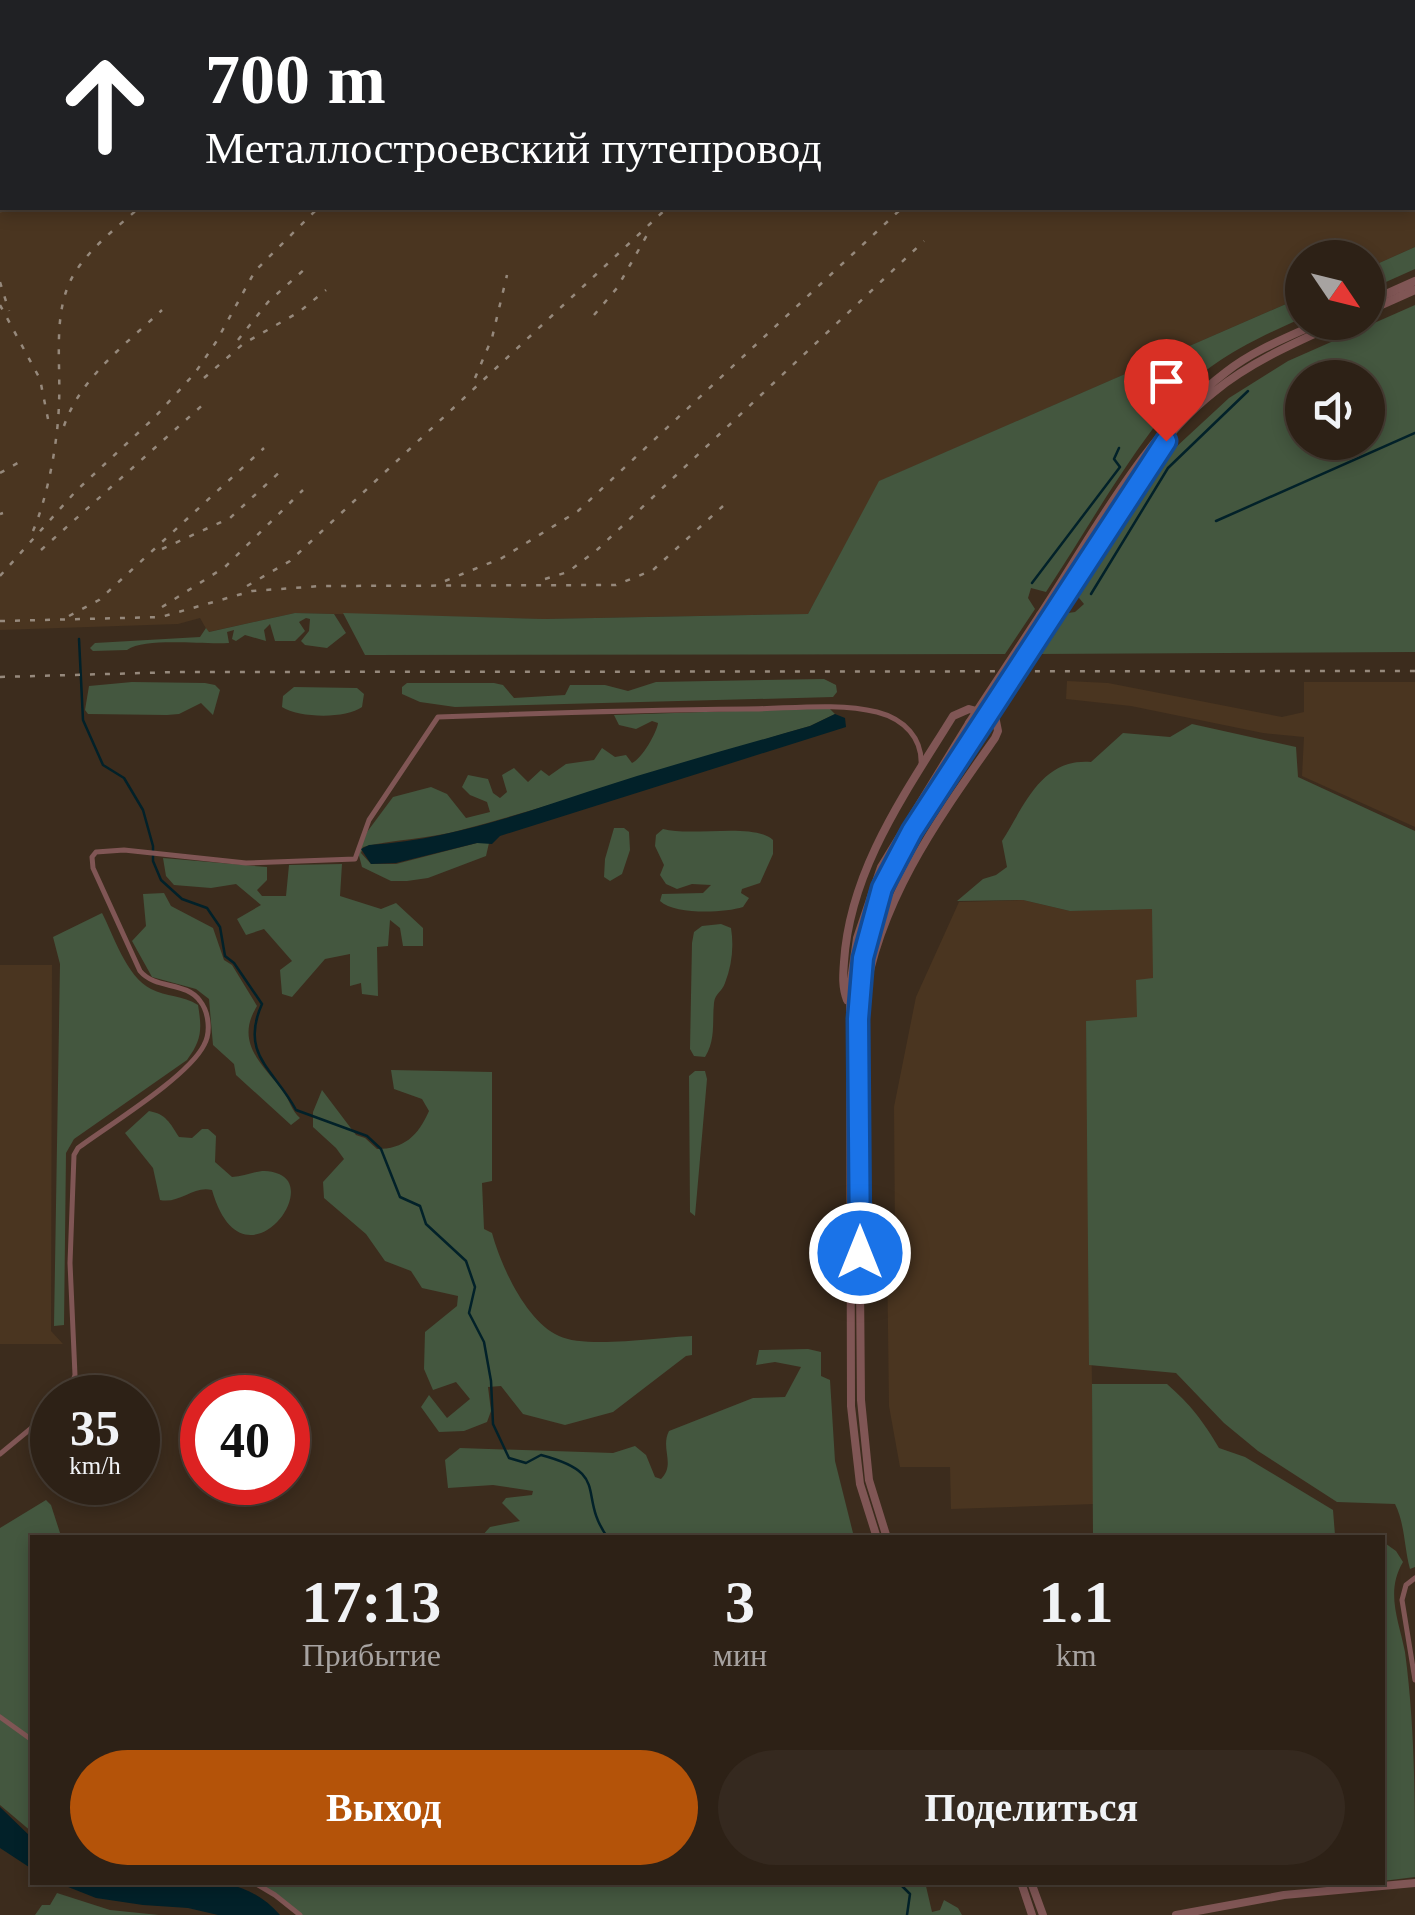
<!DOCTYPE html>
<html lang="ru">
<head>
<meta charset="utf-8">
<style>
	:root { --surface:#2d2116; --page:#35291f; --text:#f1f3f6; --muted:#a7a3a1; --line:#483e35; --accent:#b45309 }
	body { margin:0; font-family:"Times New Roman",serif; background:var(--page); color:var(--text); height:100vh; display:flex; flex-direction:column; font-size:38px; white-space:nowrap }
	* { box-sizing:border-box; margin:0 }
	p { font-size:32px; color:var(--muted) }
	.icon { flex:none; width:55px; height:55px; fill:none; stroke:currentColor; stroke-width:2; stroke-linecap:round; stroke-linejoin:round }
	.map { position:relative; flex:1; overflow:hidden }
	.side { position:absolute; left:30px; top:1535px; width:1355px; height:350px; display:flex; flex-direction:column; background:var(--surface); border-radius:0px; box-shadow:0 5px 15px #0003,0 0 0 2px var(--line) }
	.side>* { flex:none }
	.top-card { position:absolute; left:0px; top:0px; width:1415px; height:210px; box-shadow:0 5px 15px #0003,0 0 0 2px var(--line); background:#202124; color:#fff; overflow:hidden }
	.needle { width:65px; rotate:125deg }
	.buttons { position:absolute; left:1285px; top:240px; display:grid; gap:20px }
	.buttons a { display:grid; place-items:center; width:100px; height:100px; border-radius:50%; background:var(--surface); box-shadow:0 5px 15px #0003,0 0 0 2px var(--line); font-size:50px }
	.speed { position:absolute; left:30px; top:1375px; display:flex; gap:20px; font-size:50px; font-weight:700; text-align:center }
	.speed>* { display:grid; place-content:center; width:130px; height:130px; border-radius:50%; background:var(--surface); box-shadow:0 5px 15px #0003,0 0 0 2px var(--line); line-height:1 }
	.speed small { font-size:25px; font-weight:400 }
	.speed .limit { border:15px solid #d22; background:#fff; color:#111 }
	.pin { position:absolute; display:grid; place-items:center; width:85px; height:85px; color:#fff; margin:-102px -42px; border-radius:50% 50% 50% 0; rotate:-45deg; box-shadow:0 0 10px #0007 }
	.pin .icon { rotate:45deg }
	.me { position:absolute; width:110px; margin:-55px; rotate:0deg; stroke-linejoin:round; filter:drop-shadow(0 0 8px #0008) }
	.turn { display:flex; align-items:center; gap:35px; height:210px; padding:0 40px; font-size:45px }
	.turn .icon { width:130px; height:130px; stroke-width:2.5 }
	.turn b { display:block; font-size:70px; line-height:85px }
	.eta { display:flex; justify-content:space-evenly; align-items:center; height:170px; text-align:center }
	.eta b { font-size:60px; font-weight:800; line-height:70px }
	.button { display:flex; gap:20px; margin-top:auto; padding:20px 40px }
	.button a { flex:1; height:115px; border-radius:60px; background:var(--accent); color:#fff; font-size:40px; font-weight:800; line-height:115px; text-align:center }
	.button a+a { background:var(--page); color:var(--text) }
	.map>svg:first-child { display:block }
	.built { fill:#4a3520; fill-rule:evenodd }
	.green { fill:#44573f; fill-rule:evenodd }
	.water { fill:#022129 }
	.lines { fill:none; stroke-linecap:round; stroke-linejoin:round }
	.stream { stroke:#022129; stroke-width:2.5 }
	.minor { stroke:#805655; stroke-width:5 }
	.tertiary { stroke:#805655; stroke-width:8 }
	.rail { stroke:#96897c; stroke-width:2.5; stroke-dasharray:5 10; stroke-linecap:butt }
	.tertiary-bridge { stroke:#805655; stroke-width:8 }
	.route-casing { stroke:#114b97; stroke-width:25 }
	.route { stroke:#1a73e8; stroke-width:18 }
</style>
</head>
<body>
<div class="map">
<svg width="1415" height="1915" viewBox="0 0 1415 1915">
	<rect width="100%" height="100%" fill="#3c2c1d"/>
	<path class="built" d="M 0,0 L 1415,0 L 1415,247 L 1368,268 L 1368,258 L 1302,258 L 1302,297 L 880,481 L 808,614 L 544,619 L 295,613 L 208,632 L 200,618 L 178,624 L 0,630 ZM 2,2 L 1412,2 L 1412,208 L 2,208 Z
		M 1067,681 L 1108,683 L 1282,717 L 1304,712 L 1304,682 L 1415,682 L 1415,827 L 1302,776 L 1304,737 L 1263,733 L 1131,706 L 1066,699 Z
		M 1023,900 L 1070,911 L 1153,908 L 1153,979 L 1138,1018 L 1086,1022 L 1094,1504 L 951,1509 L 950,1467 L 900,1467 L 889,1406 L 887,1250 L 887,1235 L 895,1234 L 894,1107 L 916,997 L 959,902 Z
		M 0,965 L 52,965 L 51,1331 L 63,1344 L 0,1344 Z"/>
	<path class="green" d="M 1415,247 L 1415,269 L 1368,290 L 1368,268 Z
		M 1302,297 L 1302,318 C 1260,337 1211,359 1180,395 C 1128,455 1089,527 1046,592 L 1031,588 L 1028,598 L 1035,609 L 1005,654 L 365,655 L 343,613 L 544,619 L 808,614 L 879,481 Z
		M 1415,305 L 1415,652 L 1036,654 L 1061,614 L 1075,612 L 1084,604 L 1075,593 L 1162,460 L 1229,398 L 1288,361 ZM 1302,378 L 1368,378 L 1368,442 L 1302,442 Z
		M 295,613 L 334,614 L 346,633 L 327,648 L 305,645 L 301,641 L 309,631 L 310,619 L 306,618 L 299,622 L 305,631 L 295,641 L 275,641 L 270,624 L 264,630 L 266,641 L 245,635 L 236,641 L 232,639 L 234,630 L 227,632 L 229,643 C 203,645 146,637 127,650 L 93,651 L 90,648 L 95,643 L 200,637 L 206,628 L 209,632 Z
		M 824,679 L 836,685 L 837,692 L 833,697 L 455,707 L 420,702 L 402,694 L 402,687 L 407,683 L 494,683 L 503,685 L 514,698 L 565,695 L 570,685 L 605,685 L 628,691 L 656,682 Z
		M 132,682 L 205,683 L 215,685 L 220,690 L 213,715 L 201,703 L 179,714 L 167,715 L 88,714 L 85,710 L 89,686 Z
		M 294,687 L 357,688 L 364,694 L 362,707 C 346,719 299,718 282,707 L 283,696 Z
		M 829,708 L 835,714 L 810,726 C 694,760 576,799 461,830 C 429,839 395,839 363,847 L 361,853 L 371,864 L 396,864 L 477,843 L 489,843 L 486,856 L 428,878 L 407,881 L 391,881 L 362,867 L 358,852 L 367,832 L 393,797 L 431,787 L 447,794 L 466,818 L 490,812 L 487,802 L 470,795 L 462,787 L 468,775 L 488,779 L 493,793 L 500,798 L 507,792 L 502,775 L 514,768 L 528,782 L 541,770 L 549,776 L 566,764 L 594,760 L 602,748 L 615,757 L 626,755 L 632,763 C 642,759 657,732 658,723 L 652,721 L 636,729 L 619,725 L 614,715 Z
		M 1192,724 L 1296,747 L 1298,777 L 1415,831 L 1415,1567 L 1410,1569 C 1404,1547 1405,1524 1395,1504 L 1337,1502 L 1258,1451 L 1224,1423 L 1176,1373 L 1089,1365 L 1086,1021 L 1137,1017 L 1136,980 L 1153,978 L 1152,909 L 1070,911 L 1023,900 L 957,901 L 983,879 L 996,875 L 1007,867 L 1002,841 C 1025,805 1041,758 1091,762 L 1123,733 L 1170,737 Z
		M 614,828 L 624,828 L 629,832 L 630,850 L 622,874 L 610,881 L 604,877 L 605,859 Z
		M 663,829 C 693,837 753,822 773,840 L 773,854 L 760,883 L 742,889 L 741,893 L 749,898 L 743,907 C 724,913 675,915 660,901 L 662,894 L 703,893 L 711,885 L 692,884 L 677,889 L 666,884 L 660,875 L 664,865 L 655,846 L 656,835 Z
		M 163,858 L 267,867 L 267,880 L 257,890 L 262,896 L 286,896 L 289,865 L 342,864 L 340,896 L 381,909 L 396,903 L 423,928 L 423,946 L 403,946 L 400,928 L 390,920 L 388,946 L 377,947 L 378,996 L 362,994 L 361,983 L 350,986 L 350,954 L 325,959 L 292,997 L 282,994 L 280,970 L 292,961 L 264,929 L 246,935 L 237,919 L 261,905 L 236,884 L 211,888 L 174,885 L 166,876 Z
		M 164,893 L 171,906 L 213,928 L 224,960 L 232,965 L 257,1006 C 234,1043 263,1065 283,1091 C 290,1101 291,1110 300,1118 L 291,1125 L 236,1075 L 234,1064 L 213,1045 L 209,999 L 196,989 L 152,977 L 132,941 L 146,926 L 143,894 Z
		M 102,913 C 114,936 126,976 151,989 C 166,997 183,995 198,1005 C 202,1029 202,1040 187,1060 L 74,1139 L 66,1153 L 64,1325 L 54,1326 L 60,964 L 53,937 Z
		M 721,924 L 731,928 C 734,946 732,965 725,983 C 722,992 715,993 714,1003 C 712,1021 716,1040 705,1057 L 694,1056 L 690,1049 L 692,943 L 694,932 L 702,926 Z
		M 391,1070 L 492,1072 L 492,1181 L 482,1183 L 484,1229 L 492,1233 C 501,1266 526,1321 559,1336 C 586,1349 660,1337 692,1336 L 692,1355 L 686,1356 L 613,1412 L 565,1425 L 523,1414 L 501,1386 L 488,1387 L 491,1411 L 487,1422 L 464,1431 L 439,1432 L 421,1407 L 429,1395 L 447,1418 L 470,1399 L 456,1382 L 433,1390 L 424,1369 L 425,1332 L 457,1306 L 458,1296 L 422,1288 L 411,1271 L 385,1261 L 366,1234 L 324,1198 L 323,1182 L 344,1159 L 336,1148 L 313,1127 L 313,1112 L 322,1090 L 356,1135 L 365,1138 L 377,1149 C 404,1149 418,1136 429,1111 L 422,1099 L 394,1089 Z
		M 695,1071 L 705,1071 L 707,1079 L 695,1216 L 690,1212 L 689,1076 Z
		M 149,1111 C 166,1114 170,1123 179,1137 L 192,1138 L 202,1129 L 208,1129 L 216,1136 L 215,1162 L 232,1177 C 249,1176 261,1166 279,1174 C 321,1191 241,1292 212,1190 C 194,1185 180,1204 160,1200 L 153,1168 L 125,1133 Z
		M 808,1349 L 821,1352 L 821,1376 L 830,1380 L 835,1461 L 854,1537 L 481,1537 L 490,1527 L 520,1521 L 502,1503 L 506,1498 L 532,1495 L 533,1491 L 493,1485 L 448,1488 L 445,1460 L 460,1448 L 613,1453 L 635,1446 L 646,1455 L 655,1477 L 661,1479 C 676,1464 660,1449 669,1431 L 753,1398 L 785,1397 L 801,1367 L 775,1362 L 756,1365 L 759,1350 Z
		M 1092,1384 L 1167,1384 C 1191,1405 1203,1421 1219,1448 L 1245,1457 L 1333,1510 L 1335,1535 L 1093,1537 Z
		M 46,1500 L 51,1505 L 61,1536 L 32,1538 L 32,1832 L 0,1805 L 0,1528 Z
		M 1382,1541 L 1396,1551 L 1403,1562 C 1385,1592 1399,1621 1405,1652 C 1415,1727 1415,1802 1415,1877 L 1383,1881 Z
		M 925,1882 L 932,1912 L 940,1910 L 944,1900 L 958,1908 L 962,1915 L 302,1915 L 254,1883 Z
		M 57,1893 L 110,1910 L 159,1915 L 35,1915 L 42,1905 L 50,1905 Z"/>
	<path class="water" d="M 835,714 L 845,718 L 846,727 L 500,836 L 492,844 L 477,843 L 396,863 L 371,864 L 361,849 L 369,845 C 446,840 518,815 590,791 C 663,767 737,747 810,726 Z
		M 0,1807 L 32,1838 L 32,1869 L 0,1848 Z
		M 58,1883 L 227,1884 C 249,1889 265,1898 280,1915 L 218,1915 L 188,1908 L 143,1905 L 96,1898 Z"/>
	<g class="lines">
		<path class="stream" d="M 1216,521 L 1415,433
			M 1032,583 L 1120,467 L 1114,459 L 1119,448
			M 1091,594 L 1168,468 L 1248,391
			M 79,639 L 83,720 L 103,765 L 124,778 L 143,810 L 153,846 L 153,861 L 161,880 L 182,899 L 207,908 L 220,927 L 225,956 L 234,963 L 262,1004 C 239,1055 275,1070 296,1110 L 367,1136 L 381,1149 L 400,1197 L 420,1206 L 426,1224 L 466,1261 L 475,1287 L 469,1313 L 484,1342 L 491,1381 L 493,1424 L 509,1458 L 526,1463 L 541,1455 C 613,1474 576,1494 608,1538
			M 898,1882 L 910,1894 L 907,1915"/>
		<path class="minor" d="M 67,1398 L 75,1375 L 70,1263 L 74,1155 L 78,1148 C 109,1125 188,1077 204,1045 C 211,1033 209,1012 200,1001 C 186,981 156,990 140,971 L 93,868 L 92,857 L 96,852 L 124,850 L 246,863 L 355,859 L 369,820 L 438,717 C 541,713 644,710 746,709 C 788,709 836,702 877,712 C 904,719 923,738 921,766
			M 0,1454 L 52,1411
			M 1415,1578 L 1406,1585 L 1402,1600 L 1415,1680
			M 0,1717 L 32,1740
			M 253,1882 L 275,1895 L 300,1915"/>
		<path class="tertiary" d="M 1368,302 L 1415,281
			M 1368,311 L 1415,290
			M 1052,614 C 1099,541 1145,446 1214,392 C 1252,361 1297,342 1341,322
			M 1040,615 C 1096,530 1144,434 1226,372 C 1254,350 1288,337 1321,322
			M 847,1000 C 842,987 843,975 844,962 C 850,869 906,792 953,716 L 969,709 L 995,716 L 998,731 L 995,738 C 938,819 879,900 864,1001
			M 877,1538 L 860,1484 L 851,1406 L 850,987 L 857,938 L 881,867 L 969,723
			M 887,1538 L 869,1480 L 861,1400 L 858,1050 L 863,958 L 873,914 L 892,866 L 982,723
			M 1021,1882 L 1032,1915
			M 1031,1882 L 1043,1915
			M 1176,1915 L 1284,1895 L 1415,1883"/>
		<path class="rail" d="M 82,0 L 83,2
			M 101,0 L 102,2
			M 294,2 L 297,0
			M 372,2 L 375,0
			M 391,2 L 394,0
			M 563,2 L 566,0
			M 918,2 L 921,0
			M 1104,2 L 1107,0
			M 0,89 L 2,94
			M 0,212 L 2,195
			M 0,282 L 9,311
			M 0,305 L 40,379 L 49,424
			M 594,315 L 617,288 L 647,235
			M 238,340 L 268,302 L 306,268
			M 204,378 L 243,344 L 299,312 L 326,290
			M 475,378 L 492,338 L 507,275
			M 64,426 C 80,378 126,344 162,310
			M 0,473 L 23,460
			M 0,514 L 3,513
			M 33,531 C 48,496 58,441 59,403 C 61,362 52,311 74,274 C 90,248 116,228 139,208
			M 162,549 L 230,518 L 283,469
			M 41,550 L 207,401
			M 0,576 L 76,491 L 154,418 L 195,373 L 216,342 L 255,271 L 318,208
			M 545,579 L 568,572 L 598,549 L 924,241
			M 445,581 L 502,558 L 578,511 L 902,208
			M 247,586 L 290,561 L 667,208
			M 162,607 L 225,567 L 303,490
			M 69,616 L 99,600 L 264,448
			M 0,621 L 161,617 L 252,591 L 321,586 L 616,585 L 653,570 L 723,506
			M 0,677 L 178,672 L 1415,671"/>
		<path class="tertiary-bridge" d="M 969,723 L 1040,615
			M 982,723 L 1052,614"/>
	</g>
	<g class="lines">
		<g class="route-casing">
			<path id="route" d="M 860,1253 L 858,1019 L 863,958 L 882,888 L 912,831 L 1166,441"/>
		</g>
		<use href="#route" class="route"/>
	</g>
</svg>
<div class="buttons">
<a><svg class="needle" viewBox="-14 -14 28 28"><path d="M0-13l5 13h-10z" fill="#e53935"/><path d="M0 13l5-13h-10z" fill="#a7a3a1"/></svg></a>
<a><svg class="icon" aria-label="sound" viewBox="0 0 24 24"><path d="M4 9h4l5-4v14l-5-4H4zM17 9q2 3 0 6"/></svg></a>
</div>
<div class="speed"><div>35<small>km/h</small></div><div class="limit">40</div></div>
<div class="pin" style="left:1166px;top:441px;background:#d93025"><svg class="icon" aria-label="arrive" viewBox="0 0 24 24"><path d="M6 21V4h12l-3 4 3 4H6"/></svg></div>
<svg class="me" style="left:860px;top:1253px" viewBox="-20 -20 40 40"><circle r="17" fill="#1a73e8" stroke="#fff" stroke-width="3"/><path d="M0-11L8 9 0 5-8 9z" fill="#fff"/></svg>
<div class="top-card">
<div class="turn"><svg class="icon" aria-label="ahead" viewBox="0 0 24 24"><path d="M12 20V5M6 11l6-6 6 6"/></svg><div><b>700 m</b>Металлостроевский путепровод</div></div>
</div>
<section class="side">
<div class="eta">
<div><b>17:13</b><p>Прибытие</p></div>
<div><b>3</b><p>мин</p></div>
<div><b>1.1</b><p>km</p></div>
</div>
<div class="button"><a>Выход</a><a>Поделиться</a></div>
</section>
</div>
</body>
</html>
